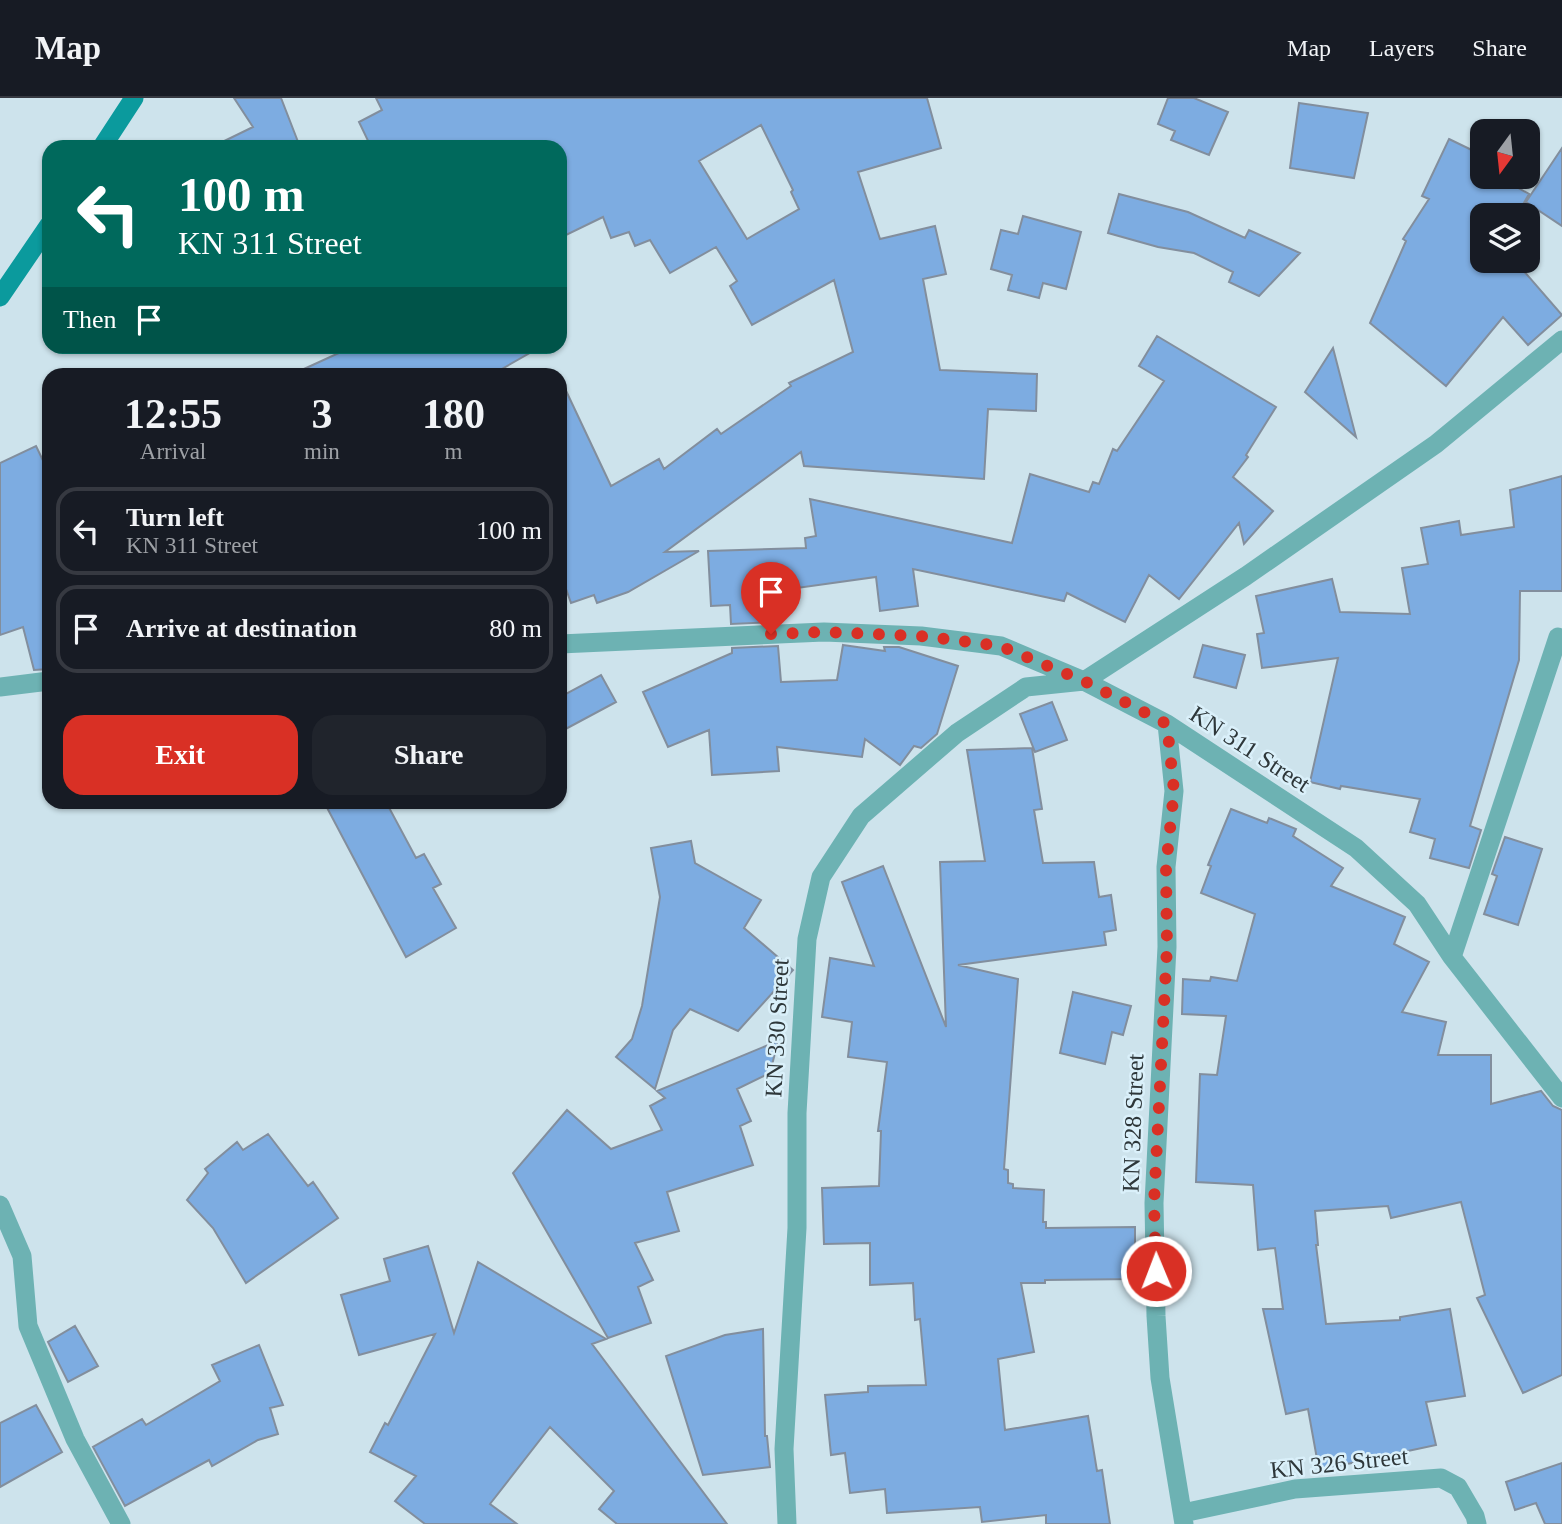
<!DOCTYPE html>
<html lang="en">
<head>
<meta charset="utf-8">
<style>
	:root { --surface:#171b24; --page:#20242c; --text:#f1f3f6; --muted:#9ea1a6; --line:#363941; --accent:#d93025 }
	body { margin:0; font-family:Georgia,serif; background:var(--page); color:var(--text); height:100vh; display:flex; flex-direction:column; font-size:26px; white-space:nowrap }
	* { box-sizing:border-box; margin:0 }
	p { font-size:23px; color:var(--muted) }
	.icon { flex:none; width:38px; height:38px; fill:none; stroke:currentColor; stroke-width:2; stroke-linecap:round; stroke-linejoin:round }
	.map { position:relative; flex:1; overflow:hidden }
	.details { position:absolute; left:42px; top:270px; width:525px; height:441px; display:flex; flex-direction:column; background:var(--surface); border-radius:21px; box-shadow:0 2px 5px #0004 }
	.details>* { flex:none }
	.top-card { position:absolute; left:42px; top:42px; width:525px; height:214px; border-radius:21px; box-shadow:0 2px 5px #0004; background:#00695c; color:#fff; overflow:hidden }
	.needle { width:46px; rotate:195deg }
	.fabs { position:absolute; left:1470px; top:21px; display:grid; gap:14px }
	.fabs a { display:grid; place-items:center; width:70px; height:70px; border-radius:14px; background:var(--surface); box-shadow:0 2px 5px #0004; font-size:35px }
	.pin { position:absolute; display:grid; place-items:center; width:60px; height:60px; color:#fff; margin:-72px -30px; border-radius:50% 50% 50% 0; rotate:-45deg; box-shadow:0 0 7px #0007 }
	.pin .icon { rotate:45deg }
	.me { position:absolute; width:77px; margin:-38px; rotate:359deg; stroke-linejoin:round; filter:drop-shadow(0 0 5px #0008) }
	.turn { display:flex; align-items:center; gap:24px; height:147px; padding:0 21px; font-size:32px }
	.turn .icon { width:91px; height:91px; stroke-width:2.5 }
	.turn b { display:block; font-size:49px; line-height:60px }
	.then { display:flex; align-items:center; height:66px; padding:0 21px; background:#0003; gap:14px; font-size:26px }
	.eta { display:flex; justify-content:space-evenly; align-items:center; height:119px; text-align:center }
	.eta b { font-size:42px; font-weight:700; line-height:49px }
	.primary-button { display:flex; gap:14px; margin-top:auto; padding:14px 21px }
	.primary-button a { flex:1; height:80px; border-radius:21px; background:var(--accent); color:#fff; font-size:28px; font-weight:700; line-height:80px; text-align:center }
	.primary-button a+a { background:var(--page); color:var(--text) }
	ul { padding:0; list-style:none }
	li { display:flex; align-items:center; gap:21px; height:88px; margin:0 14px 10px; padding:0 7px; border:4px solid var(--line); border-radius:21px }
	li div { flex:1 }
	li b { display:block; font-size:26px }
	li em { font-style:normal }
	header { display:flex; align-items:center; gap:42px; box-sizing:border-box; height:98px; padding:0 35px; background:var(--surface); border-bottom:2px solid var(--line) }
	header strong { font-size:33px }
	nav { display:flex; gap:38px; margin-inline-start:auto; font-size:24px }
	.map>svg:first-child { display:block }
	.building { fill:#7dace1; stroke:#828e9d; stroke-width:2; fill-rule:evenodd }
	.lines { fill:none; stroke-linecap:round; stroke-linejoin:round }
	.minor { stroke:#6db2b3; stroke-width:19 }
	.secondary { stroke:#0b9a9d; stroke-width:19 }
	.route { stroke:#d93025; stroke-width:12; stroke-dasharray:0 21.6 }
	.labels { text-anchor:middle; stroke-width:5; stroke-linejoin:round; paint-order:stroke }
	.street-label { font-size:24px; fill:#2e373a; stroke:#daf0fa }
</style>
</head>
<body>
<header>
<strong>Map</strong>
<nav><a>Map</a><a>Layers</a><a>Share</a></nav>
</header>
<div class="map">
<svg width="1562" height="1426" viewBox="0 0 1562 1426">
	<rect width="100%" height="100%" fill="#cde3ec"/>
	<path class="building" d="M 234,0 L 281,0 L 300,49 L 212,49 L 253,29 Z
		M 376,0 L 927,0 L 941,50 L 858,74 L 880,141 L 935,128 L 946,176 L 923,181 L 940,272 L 1037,276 L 1036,313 L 988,311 L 984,381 L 804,368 L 801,354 L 665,454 L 699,453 L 628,494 L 597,505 L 594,497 L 571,505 L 560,474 L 560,280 L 611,388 L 659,361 L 664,371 L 717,331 L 721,336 L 791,288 L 789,285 L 853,254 L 834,182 L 752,227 L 730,188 L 737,183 L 716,149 L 670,175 L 650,142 L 635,148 L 629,134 L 611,140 L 603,119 L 560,140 L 560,49 L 371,49 L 359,24 L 382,12 ZM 761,27 L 793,92 L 791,94 L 799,111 L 747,141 L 699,63 Z
		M 1168,0 L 1194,0 L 1228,14 L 1209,57 L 1171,42 L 1175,33 L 1158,26 Z
		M 1299,5 L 1368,15 L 1354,80 L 1290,70 Z
		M 1449,41 L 1482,57 L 1482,79 L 1499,79 L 1529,96 L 1517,117 L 1482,117 L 1482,163 L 1515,163 L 1562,217 L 1528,247 L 1503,219 L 1446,288 L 1370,225 L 1406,143 L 1403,141 L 1429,101 L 1422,98 Z
		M 1562,50 L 1562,128 L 1526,104 Z
		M 1119,96 L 1188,114 L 1245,140 L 1249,132 L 1300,155 L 1259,198 L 1229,184 L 1233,174 L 1194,155 L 1158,149 L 1108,135 Z
		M 1023,118 L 1081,134 L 1066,191 L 1043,185 L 1039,200 L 1008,192 L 1012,177 L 991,171 L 1001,132 L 1018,136 Z
		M 1157,238 L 1276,309 L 1246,357 L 1248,359 L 1233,379 L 1273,413 L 1244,446 L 1239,425 L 1179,501 L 1149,477 L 1125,524 L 1067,495 L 1064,503 L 913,471 L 918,508 L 880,513 L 876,479 L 775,493 L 776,524 L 731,526 L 730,507 L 711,508 L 708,453 L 806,450 L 805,440 L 816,438 L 810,401 L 1012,445 L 1030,376 L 1089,394 L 1093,384 L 1099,386 L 1113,351 L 1117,353 L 1164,283 L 1139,268 Z
		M 354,248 L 542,248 L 493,276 L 293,276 Z
		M 1333,250 L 1356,339 L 1305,294 Z
		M 36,348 L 49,375 L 49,571 L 34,572 L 23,529 L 0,537 L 0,365 Z
		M 1562,378 L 1562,493 L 1520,493 L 1519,562 L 1470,728 L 1481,732 L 1469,770 L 1430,760 L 1435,741 L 1410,734 L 1420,701 L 1341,688 L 1340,691 L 1310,684 L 1338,560 L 1262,570 L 1257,536 L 1264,535 L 1256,498 L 1332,481 L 1340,514 L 1410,516 L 1402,470 L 1428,466 L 1421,430 L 1459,423 L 1461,437 L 1514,429 L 1510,392 Z
		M 843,547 L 885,553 L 884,549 L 899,549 L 958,568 L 937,636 L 921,650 L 914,648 L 900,667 L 865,641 L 862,659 L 777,649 L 779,673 L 712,677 L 709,632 L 668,649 L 643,594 L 732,555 L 732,550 L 778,548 L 781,584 L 837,582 Z
		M 1203,547 L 1245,557 L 1236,590 L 1194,579 Z
		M 601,577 L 616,604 L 560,634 L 560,599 Z
		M 1052,604 L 1067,642 L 1035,654 L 1020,616 Z
		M 1032,650 L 1042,711 L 1034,712 L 1043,765 L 1094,764 L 1099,799 L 1111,797 L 1116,832 L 1104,834 L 1106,847 L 958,867 L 1018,881 L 1004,1071 L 1008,1072 L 1008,1085 L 1013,1086 L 1013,1090 L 1044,1092 L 1043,1124 L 1046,1124 L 1046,1130 L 1135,1129 L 1135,1181 L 1045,1182 L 1045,1185 L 1021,1185 L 1034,1254 L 998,1261 L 1005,1332 L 1088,1318 L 1097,1373 L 1102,1372 L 1110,1426 L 1046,1426 L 1046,1417 L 982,1424 L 980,1409 L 887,1415 L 885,1391 L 850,1395 L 845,1355 L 831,1357 L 825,1297 L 868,1294 L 868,1288 L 926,1287 L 920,1221 L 915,1222 L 913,1185 L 870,1187 L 870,1145 L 824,1146 L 822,1090 L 879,1088 L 881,1033 L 878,1033 L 887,964 L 848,959 L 852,924 L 822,919 L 830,860 L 874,868 L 842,784 L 883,768 L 946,929 L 940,764 L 985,763 L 967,652 Z
		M 324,704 L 386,704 L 416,760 L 424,756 L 441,786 L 433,790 L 456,830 L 406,859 Z
		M 1231,711 L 1267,725 L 1269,720 L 1296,731 L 1293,738 L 1343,770 L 1331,788 L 1405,819 L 1394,846 L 1429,864 L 1402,914 L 1446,924 L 1438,957 L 1491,957 L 1491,1006 L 1541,993 L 1553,1008 L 1562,1012 L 1562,1277 L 1523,1295 L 1477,1200 L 1485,1197 L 1461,1104 L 1391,1120 L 1388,1108 L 1315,1113 L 1318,1147 L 1316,1147 L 1326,1226 L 1400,1222 L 1400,1219 L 1450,1211 L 1465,1298 L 1426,1304 L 1436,1347 L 1319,1372 L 1308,1311 L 1286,1316 L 1263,1211 L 1283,1211 L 1275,1150 L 1258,1152 L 1253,1087 L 1196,1084 L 1200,976 L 1217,977 L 1226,918 L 1182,916 L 1183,881 L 1210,883 L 1211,879 L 1237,883 L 1255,816 L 1201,795 L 1211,768 L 1208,767 Z
		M 1505,739 L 1542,751 L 1518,827 L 1484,816 L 1497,778 L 1492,776 Z
		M 691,743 L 695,765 L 761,802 L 744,830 L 793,872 L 738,933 L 690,911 L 673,932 L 655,991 L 616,959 L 632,941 L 642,908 L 660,799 L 651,750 Z
		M 1073,894 L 1131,908 L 1123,937 L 1112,934 L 1105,966 L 1060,955 Z
		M 778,943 L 770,975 L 737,991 L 751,1023 L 740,1028 L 753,1067 L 667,1094 L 679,1133 L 635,1145 L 653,1182 L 638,1189 L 651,1225 L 608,1240 L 513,1075 L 567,1012 L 611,1051 L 662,1032 L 650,1008 L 665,1000 L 657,993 Z
		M 268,1036 L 308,1088 L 313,1084 L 338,1120 L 246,1185 L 213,1130 L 187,1102 L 208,1075 L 205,1071 L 237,1044 L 243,1052 Z
		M 428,1148 L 454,1235 L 478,1164 L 606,1241 L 592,1246 L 727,1426 L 617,1426 L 599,1411 L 614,1393 L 550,1329 L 490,1406 L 517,1426 L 425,1426 L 395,1403 L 416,1378 L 370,1354 L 385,1325 L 388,1327 L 435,1236 L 359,1257 L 341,1197 L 390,1183 L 384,1161 Z
		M 75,1228 L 98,1268 L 68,1284 L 48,1244 Z
		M 763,1231 L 765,1338 L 767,1338 L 770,1369 L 703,1377 L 666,1258 L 725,1237 Z
		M 259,1247 L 283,1307 L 270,1310 L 278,1336 L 258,1342 L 212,1368 L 209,1362 L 125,1408 L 93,1349 L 142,1321 L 146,1327 L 220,1283 L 212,1267 Z
		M 36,1307 L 62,1354 L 0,1389 L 0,1325 Z
		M 1562,1365 L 1562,1426 L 1545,1426 L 1536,1405 L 1515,1412 L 1506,1384 Z"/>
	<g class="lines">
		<path class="minor" d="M 560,546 L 824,534 L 921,538 L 1001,548 L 1084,583 L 1167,626 L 1356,750 L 1417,806 L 1452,859 L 1562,1000
			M 0,589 L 49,583
			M 1167,626 L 1174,693 L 1166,769 L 1167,849 L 1154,1105 L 1156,1218 L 1160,1280 L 1184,1426
			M 1452,859 L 1558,539
			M 0,1107 L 22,1158 L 28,1228 L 75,1341 L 121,1426
			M 1183,1415 L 1295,1391 L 1441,1380 L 1458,1389 L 1475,1418 L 1477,1426
			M 787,1426 L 784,1351 L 797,1130 L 797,1015 L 807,841 L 821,779 L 861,718 L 957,635 L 1026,589 L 1084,583 L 1246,478 L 1436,346 L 1562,242"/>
		<path class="secondary" d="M 102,49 L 134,0
			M 0,199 L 49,127"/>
	</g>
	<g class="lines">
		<path class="route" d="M 771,536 L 824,534 L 921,538 L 1000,548 L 1084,583 L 1167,626 L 1174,693 L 1166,769 L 1167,849 L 1154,1105 L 1156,1173"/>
	</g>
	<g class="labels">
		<g class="street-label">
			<text transform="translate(1250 651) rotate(33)" y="8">KN 311 Street</text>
			<text transform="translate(777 930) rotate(-87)" y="8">KN 330 Street</text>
			<text transform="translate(1133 1025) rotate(-88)" y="8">KN 328 Street</text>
			<text transform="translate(1339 1365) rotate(-6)" y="8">KN 326 Street</text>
		</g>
	</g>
</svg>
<div class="fabs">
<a><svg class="needle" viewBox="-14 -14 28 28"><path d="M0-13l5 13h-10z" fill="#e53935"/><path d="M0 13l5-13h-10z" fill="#9ea1a6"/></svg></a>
<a><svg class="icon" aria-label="layers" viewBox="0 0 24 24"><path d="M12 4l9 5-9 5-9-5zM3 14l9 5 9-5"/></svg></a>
</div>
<div class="pin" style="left:771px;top:536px;background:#d93025"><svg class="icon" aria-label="arrive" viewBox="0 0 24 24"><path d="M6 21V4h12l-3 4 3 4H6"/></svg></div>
<svg class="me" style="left:1156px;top:1173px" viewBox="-20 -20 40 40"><circle r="17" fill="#d93025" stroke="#fff" stroke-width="3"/><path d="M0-11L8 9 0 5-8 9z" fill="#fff"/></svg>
<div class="top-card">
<div class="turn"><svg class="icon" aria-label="left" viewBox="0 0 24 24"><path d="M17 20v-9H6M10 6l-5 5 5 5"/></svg><div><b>100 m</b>KN 311 Street</div></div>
<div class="then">Then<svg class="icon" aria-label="arrive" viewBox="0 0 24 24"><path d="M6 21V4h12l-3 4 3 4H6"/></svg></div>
</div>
<section class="details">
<div class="eta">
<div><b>12:55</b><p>Arrival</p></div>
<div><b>3</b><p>min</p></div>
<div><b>180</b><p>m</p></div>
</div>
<ul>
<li><svg class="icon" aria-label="left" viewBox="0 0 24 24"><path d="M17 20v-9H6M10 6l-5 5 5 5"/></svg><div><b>Turn left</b><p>KN 311 Street</p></div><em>100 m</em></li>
<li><svg class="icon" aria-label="arrive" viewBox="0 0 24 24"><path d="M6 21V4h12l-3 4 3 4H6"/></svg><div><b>Arrive at destination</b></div><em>80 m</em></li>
</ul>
<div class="primary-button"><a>Exit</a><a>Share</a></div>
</section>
</div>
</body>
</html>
